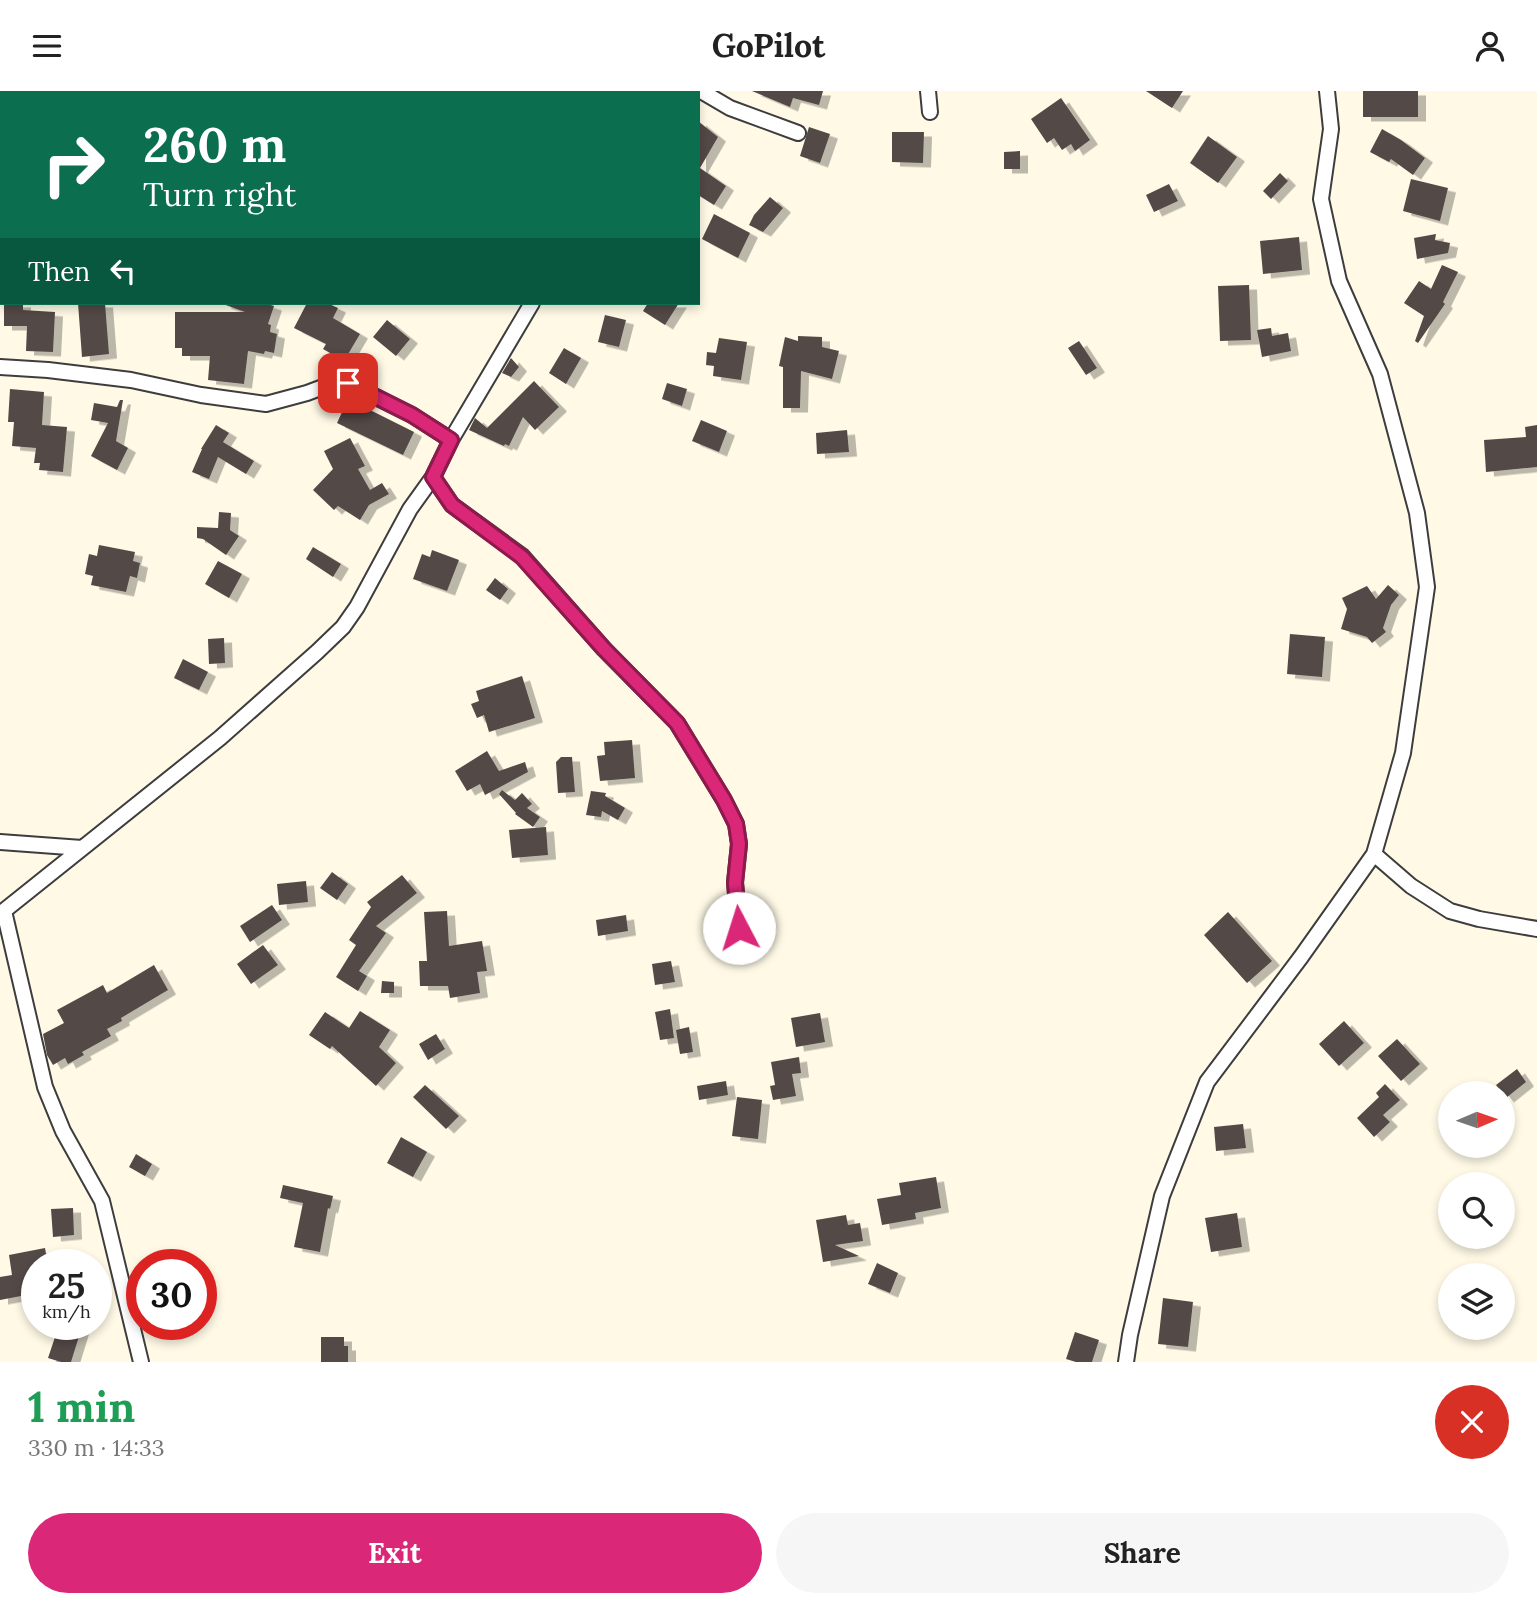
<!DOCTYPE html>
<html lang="en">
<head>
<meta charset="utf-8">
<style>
	:root { --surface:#fff; --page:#f6f6f6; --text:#222; --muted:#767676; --accent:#db2777 }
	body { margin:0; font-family:Lora,serif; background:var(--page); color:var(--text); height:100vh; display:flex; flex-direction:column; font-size:26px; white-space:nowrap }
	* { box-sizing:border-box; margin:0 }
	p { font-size:23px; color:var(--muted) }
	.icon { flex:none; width:38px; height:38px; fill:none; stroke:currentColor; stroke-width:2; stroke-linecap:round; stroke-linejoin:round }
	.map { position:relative; height:1271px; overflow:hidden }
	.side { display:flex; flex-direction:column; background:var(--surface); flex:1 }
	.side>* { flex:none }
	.banner { position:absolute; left:0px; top:0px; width:700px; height:214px; box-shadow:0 4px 10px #0003; background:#0b6e4f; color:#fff; overflow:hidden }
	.needle { width:46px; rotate:88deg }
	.fabs { position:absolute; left:1438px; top:990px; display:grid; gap:14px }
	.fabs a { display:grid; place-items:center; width:77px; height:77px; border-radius:50%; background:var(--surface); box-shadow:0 4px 10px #0003; font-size:35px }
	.speed { position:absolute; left:21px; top:1158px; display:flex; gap:14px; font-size:35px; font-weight:700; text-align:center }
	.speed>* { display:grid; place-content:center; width:91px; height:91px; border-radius:50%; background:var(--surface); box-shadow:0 4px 10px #0003; line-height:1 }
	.speed small { font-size:18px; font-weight:400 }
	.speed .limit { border:10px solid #d22; background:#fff; color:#111 }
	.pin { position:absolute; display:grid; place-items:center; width:60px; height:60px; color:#fff; margin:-30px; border-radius:14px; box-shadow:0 4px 10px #0006 }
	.me { position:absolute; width:77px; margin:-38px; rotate:355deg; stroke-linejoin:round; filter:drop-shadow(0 0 5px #0008) }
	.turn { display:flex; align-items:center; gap:24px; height:147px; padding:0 28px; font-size:32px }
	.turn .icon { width:91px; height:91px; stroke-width:2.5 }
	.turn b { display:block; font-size:49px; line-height:60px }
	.then { display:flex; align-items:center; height:66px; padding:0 28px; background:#0003; gap:14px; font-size:26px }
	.round { display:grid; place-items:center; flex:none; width:74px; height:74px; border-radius:37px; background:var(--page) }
	.head { display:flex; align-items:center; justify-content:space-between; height:119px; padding:0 28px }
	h1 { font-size:42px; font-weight:700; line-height:52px; color:#1e9e55 }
	.button { display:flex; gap:14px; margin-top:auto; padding:14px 28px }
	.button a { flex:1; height:80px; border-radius:42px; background:var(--accent); color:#fff; font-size:28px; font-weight:700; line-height:80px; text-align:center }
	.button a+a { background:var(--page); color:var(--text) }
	header { display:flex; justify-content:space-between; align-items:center; height:91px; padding:0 28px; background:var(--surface); font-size:32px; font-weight:700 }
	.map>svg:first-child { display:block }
	.building { fill:#534a46; filter:url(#shadow) }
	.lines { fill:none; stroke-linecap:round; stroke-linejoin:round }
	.minor-casing { stroke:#3d3d3d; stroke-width:18 }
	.minor { stroke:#fff; stroke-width:14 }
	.route-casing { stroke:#8e194d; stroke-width:18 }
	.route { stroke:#db2777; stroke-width:12 }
</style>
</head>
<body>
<header><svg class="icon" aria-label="menu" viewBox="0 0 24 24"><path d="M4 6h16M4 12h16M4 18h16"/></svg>GoPilot<svg class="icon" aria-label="person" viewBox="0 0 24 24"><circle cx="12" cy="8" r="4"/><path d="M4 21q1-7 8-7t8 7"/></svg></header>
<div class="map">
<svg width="1537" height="1271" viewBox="0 0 1537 1271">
	<defs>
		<filter id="shadow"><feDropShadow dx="8" dy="4.5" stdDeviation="0" flood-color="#0004"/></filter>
	</defs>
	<rect width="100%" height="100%" fill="#fff9e6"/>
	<path class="building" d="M 752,0 L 823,0 L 819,14 L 793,7 L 790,16 Z
		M 1146,0 L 1183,0 L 1172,17 Z
		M 1363,0 L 1418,0 L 1418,26 L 1363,26 Z
		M 1061,7 L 1090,49 L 1075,60 L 1071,53 L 1062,59 L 1054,47 L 1047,52 L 1031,28 Z
		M 698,30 L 718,46 L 700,77 L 726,95 L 714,114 L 698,104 Z
		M 809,36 L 830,43 L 820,72 L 800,65 Z
		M 1382,38 L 1401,49 L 1425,67 L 1413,84 L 1391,68 L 1389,71 L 1370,61 Z
		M 892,41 L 924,41 L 923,72 L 892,71 Z
		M 1208,45 L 1237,66 L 1218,92 L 1190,72 Z
		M 1020,60 L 1020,78 L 1004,78 L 1004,61 Z
		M 1280,82 L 1288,90 L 1271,108 L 1263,100 Z
		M 1411,88 L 1448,97 L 1440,130 L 1403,120 Z
		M 1169,93 L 1178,110 L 1154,121 L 1146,104 Z
		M 770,106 L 783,117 L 763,141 L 749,134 L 754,124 Z
		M 714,123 L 750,142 L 738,167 L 702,148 Z
		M 1436,143 L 1435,149 L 1450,152 L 1448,162 L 1417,168 L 1414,147 Z
		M 1299,146 L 1302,179 L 1263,183 L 1260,150 Z
		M 1442,174 L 1458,181 L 1443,211 L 1445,213 L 1418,252 L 1415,250 L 1424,225 L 1404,212 L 1419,190 L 1431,198 Z
		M 1249,194 L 1251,249 L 1220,250 L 1218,195 Z
		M 4,212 L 23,212 L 23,219 L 55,221 L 53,261 L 26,260 L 27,235 L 4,235 Z
		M 78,212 L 105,212 L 109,263 L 82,266 Z
		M 223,212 L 264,212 L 274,215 L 268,233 L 271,234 L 270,241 L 277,243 L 274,262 L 265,260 L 264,263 L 248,260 L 244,293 L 208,289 L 210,265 L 182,265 L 182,257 L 175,257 L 175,221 L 245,221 L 223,213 Z
		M 307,212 L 327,212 L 338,217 L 333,227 L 360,243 L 344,270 L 323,258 L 326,253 L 294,237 Z
		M 648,212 L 679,212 L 665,234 L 643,220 Z
		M 605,224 L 626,229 L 619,256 L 598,251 Z
		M 387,229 L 410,248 L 396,265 L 373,246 Z
		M 1271,237 L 1272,245 L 1288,242 L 1291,260 L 1262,266 L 1257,239 Z
		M 798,245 L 822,246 L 822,256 L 839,260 L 832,288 L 801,280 L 800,317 L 783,317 L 783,276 L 779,275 L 785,246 L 798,250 Z
		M 719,247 L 747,251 L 741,289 L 713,285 L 714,275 L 706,274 L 707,261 L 716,262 Z
		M 1079,250 L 1097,277 L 1086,284 L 1068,257 Z
		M 564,257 L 581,267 L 566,293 L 549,282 Z
		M 511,267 L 519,276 L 511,286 L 502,282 Z
		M 534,290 L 559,316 L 535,339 L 523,326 L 509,355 L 505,353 L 504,355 L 469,339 L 475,327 L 487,337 Z
		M 667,292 L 687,298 L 682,315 L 662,308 Z
		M 10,298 L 44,301 L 42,334 L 67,336 L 63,381 L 39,379 L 40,372 L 34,372 L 36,357 L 12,355 L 14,331 L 8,331 Z
		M 348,308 L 414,341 L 403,364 L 337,332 Z
		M 120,309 L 123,309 L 116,350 L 128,357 L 117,379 L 91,365 L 108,332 L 91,329 L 94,312 L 117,316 Z
		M 701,329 L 727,340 L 719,361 L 692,350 Z
		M 216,334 L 229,342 L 223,351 L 254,370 L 246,383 L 218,366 L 209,388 L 192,381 L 202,358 L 201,358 Z
		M 1537,334 L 1537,376 L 1486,381 L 1484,349 L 1526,346 L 1525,336 Z
		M 847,339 L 849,361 L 817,363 L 816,342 Z
		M 350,347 L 365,375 L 358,378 L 370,399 L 382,392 L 389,403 L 369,414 L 360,429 L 338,415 L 334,419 L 313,399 L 333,378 L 324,360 Z
		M 219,421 L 231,422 L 230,439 L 239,445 L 226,464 L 203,448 L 197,447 L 197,436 L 218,437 Z
		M 99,454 L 135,461 L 133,470 L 140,472 L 137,487 L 130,485 L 126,501 L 91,494 L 93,485 L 85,483 L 89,463 L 97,465 Z
		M 313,456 L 341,473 L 333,486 L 306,468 Z
		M 432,459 L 459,469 L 447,500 L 413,488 L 422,463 L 430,466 Z
		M 218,470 L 242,483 L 229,507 L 205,493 Z
		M 495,487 L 508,498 L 500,509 L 486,499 Z
		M 1388,494 L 1399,504 L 1391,514 L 1383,537 L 1386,541 L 1372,552 L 1367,546 L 1341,538 L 1347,518 L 1342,507 L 1367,495 L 1376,508 Z
		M 1290,543 L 1325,546 L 1322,586 L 1287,583 Z
		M 224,547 L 225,572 L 209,573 L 208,548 Z
		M 183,568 L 208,581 L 199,599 L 174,587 Z
		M 522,585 L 535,627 L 489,641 L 484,624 L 477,627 L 471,613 L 479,610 L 476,600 Z
		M 632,649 L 635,687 L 600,690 L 597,665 L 605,664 L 604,651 Z
		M 487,660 L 499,680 L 525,671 L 528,681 L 485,704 L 480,693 L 467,700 L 455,680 Z
		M 561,666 L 572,666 L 575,701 L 558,702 L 556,671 Z
		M 502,699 L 515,709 L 522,702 L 532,713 L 527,717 L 540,726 L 533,736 L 515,723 L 516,722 L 499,703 Z
		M 591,700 L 606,702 L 605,705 L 625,717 L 618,729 L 602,720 L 601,726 L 586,724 Z
		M 546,736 L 548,764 L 512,767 L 509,739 Z
		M 332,781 L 348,793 L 337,809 L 320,797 Z
		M 402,784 L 417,802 L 376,835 L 386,842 L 359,880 L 367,885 L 358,900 L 336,886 L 356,854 L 349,849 L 371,816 L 367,811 Z
		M 306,790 L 308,811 L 279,814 L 277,793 Z
		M 272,814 L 282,829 L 250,851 L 240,835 Z
		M 447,820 L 449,855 L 482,850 L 487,880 L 477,881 L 480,902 L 450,907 L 448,895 L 420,895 L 419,870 L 427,870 L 424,821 Z
		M 1228,821 L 1272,870 L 1247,892 L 1204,844 Z
		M 626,824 L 628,840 L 598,845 L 596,829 Z
		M 263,854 L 278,874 L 251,893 L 237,873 Z
		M 671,870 L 675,891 L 655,894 L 652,873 Z
		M 154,874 L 168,899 L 121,927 L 122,930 L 107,938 L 111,945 L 82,961 L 84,964 L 68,973 L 65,967 L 53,974 L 47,964 L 43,943 L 64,932 L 57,919 L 103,894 L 107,902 Z
		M 382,890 L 394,891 L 394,902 L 381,902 Z
		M 670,918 L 674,947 L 660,949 L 655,921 Z
		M 360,920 L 390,939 L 379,956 L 396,972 L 376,995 L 332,955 L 330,958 L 309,944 L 325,921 L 349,937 Z
		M 820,922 L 825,951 L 796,956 L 791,927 Z
		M 1344,930 L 1364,952 L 1339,975 L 1319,953 Z
		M 689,936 L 693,961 L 680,963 L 676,939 Z
		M 436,943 L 445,958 L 428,969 L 419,953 Z
		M 1397,948 L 1420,973 L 1401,990 L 1378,965 Z
		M 799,966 L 801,982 L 792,983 L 796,1005 L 773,1009 L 770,995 L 775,994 L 771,971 Z
		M 1517,978 L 1526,991 L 1506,1007 L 1496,994 Z
		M 726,990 L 728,1004 L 699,1009 L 697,995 Z
		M 1385,993 L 1400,1009 L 1383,1024 L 1390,1031 L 1374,1046 L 1357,1027 L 1379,1006 L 1376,1002 Z
		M 425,994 L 459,1025 L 446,1038 L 413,1006 Z
		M 737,1006 L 762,1009 L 758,1048 L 732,1045 Z
		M 1243,1033 L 1246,1057 L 1216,1060 L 1214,1036 Z
		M 401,1046 L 427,1061 L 413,1086 L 387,1072 Z
		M 136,1063 L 152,1073 L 145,1085 L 129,1076 Z
		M 936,1086 L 941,1117 L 915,1122 L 916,1128 L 882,1134 L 877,1108 L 901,1104 L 899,1092 Z
		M 283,1094 L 333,1105 L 330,1118 L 328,1117 L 320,1161 L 294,1156 L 303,1112 L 280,1107 Z
		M 73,1117 L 74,1144 L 53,1146 L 51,1118 Z
		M 1237,1122 L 1242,1156 L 1211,1161 L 1205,1127 Z
		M 846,1124 L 848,1134 L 860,1132 L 863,1150 L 835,1154 L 859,1165 L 823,1171 L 816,1129 Z
		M 45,1157 L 48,1174 L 37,1174 L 37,1202 L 0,1209 L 0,1186 L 12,1184 L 9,1164 Z
		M 877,1172 L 898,1182 L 890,1202 L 868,1193 Z
		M 1163,1207 L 1193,1211 L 1188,1256 L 1158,1253 Z
		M 59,1234 L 81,1239 L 71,1271 L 61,1271 L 48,1267 Z
		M 1075,1241 L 1099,1249 L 1092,1271 L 1076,1271 L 1066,1268 Z
		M 321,1246 L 344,1246 L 344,1255 L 348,1255 L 348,1271 L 321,1271 Z"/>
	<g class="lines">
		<g class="minor-casing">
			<path id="minor" d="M 701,0 L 730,17 L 798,42
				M 928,0 L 930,21
				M 657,2 L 659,0
				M 0,276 L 48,279 L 131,289 L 201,304 L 266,313 L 307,302 L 331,293 L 348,292 L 412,324 L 451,349
				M 433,386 L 452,414 L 522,465 L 604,558 L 677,632 L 724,709 L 736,733 L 739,753 L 735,791 L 739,837
				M 0,751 L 82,757
				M 1374,763 L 1411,795 L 1450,820 L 1479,828 L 1537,838
				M 4,820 L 45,996 L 63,1040 L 102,1110 L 141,1271
				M 0,823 L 220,647 L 317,561 L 343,536 L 357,516 L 410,418 L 433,386 L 451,349 L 532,212
				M 1126,1271 L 1130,1244 L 1162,1105 L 1207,991 L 1301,866 L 1374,763 L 1403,662 L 1427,496 L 1417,422 L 1380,283 L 1339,190 L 1321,108 L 1331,38 L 1327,0"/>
		</g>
		<use href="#minor" class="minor"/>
	</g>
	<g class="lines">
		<g class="route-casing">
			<path id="route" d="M 348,292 L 412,324 L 451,349 L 433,386 L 452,414 L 522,466 L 604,558 L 677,632 L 724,709 L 736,733 L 739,753 L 735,792 L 739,837"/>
		</g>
		<use href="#route" class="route"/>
	</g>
</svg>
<div class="fabs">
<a><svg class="needle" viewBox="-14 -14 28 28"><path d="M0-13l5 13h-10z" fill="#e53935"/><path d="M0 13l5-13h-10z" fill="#767676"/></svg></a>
<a><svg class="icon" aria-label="search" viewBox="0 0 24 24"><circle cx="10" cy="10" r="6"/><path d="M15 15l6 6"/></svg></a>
<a><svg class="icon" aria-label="layers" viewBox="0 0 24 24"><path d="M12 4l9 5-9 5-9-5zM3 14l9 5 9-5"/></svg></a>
</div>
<div class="speed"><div>25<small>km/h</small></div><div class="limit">30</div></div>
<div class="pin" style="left:348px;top:292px;background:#d93025"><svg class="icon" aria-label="arrive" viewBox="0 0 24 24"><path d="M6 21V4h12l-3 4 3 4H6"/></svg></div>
<svg class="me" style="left:739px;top:837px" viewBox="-20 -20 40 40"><circle r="19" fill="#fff"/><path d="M0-13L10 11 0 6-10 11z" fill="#db2777"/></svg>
<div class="banner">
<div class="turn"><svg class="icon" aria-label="right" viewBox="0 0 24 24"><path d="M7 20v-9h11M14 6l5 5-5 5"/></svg><div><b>260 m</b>Turn right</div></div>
<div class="then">Then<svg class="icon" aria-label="left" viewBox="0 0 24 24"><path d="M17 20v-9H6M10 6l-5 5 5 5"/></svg></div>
</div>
</div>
<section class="side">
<div class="head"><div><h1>1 min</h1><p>330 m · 14:33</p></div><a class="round" style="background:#d93025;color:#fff"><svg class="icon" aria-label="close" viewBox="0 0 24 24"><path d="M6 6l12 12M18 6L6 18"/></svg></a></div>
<div class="button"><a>Exit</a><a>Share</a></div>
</section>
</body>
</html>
